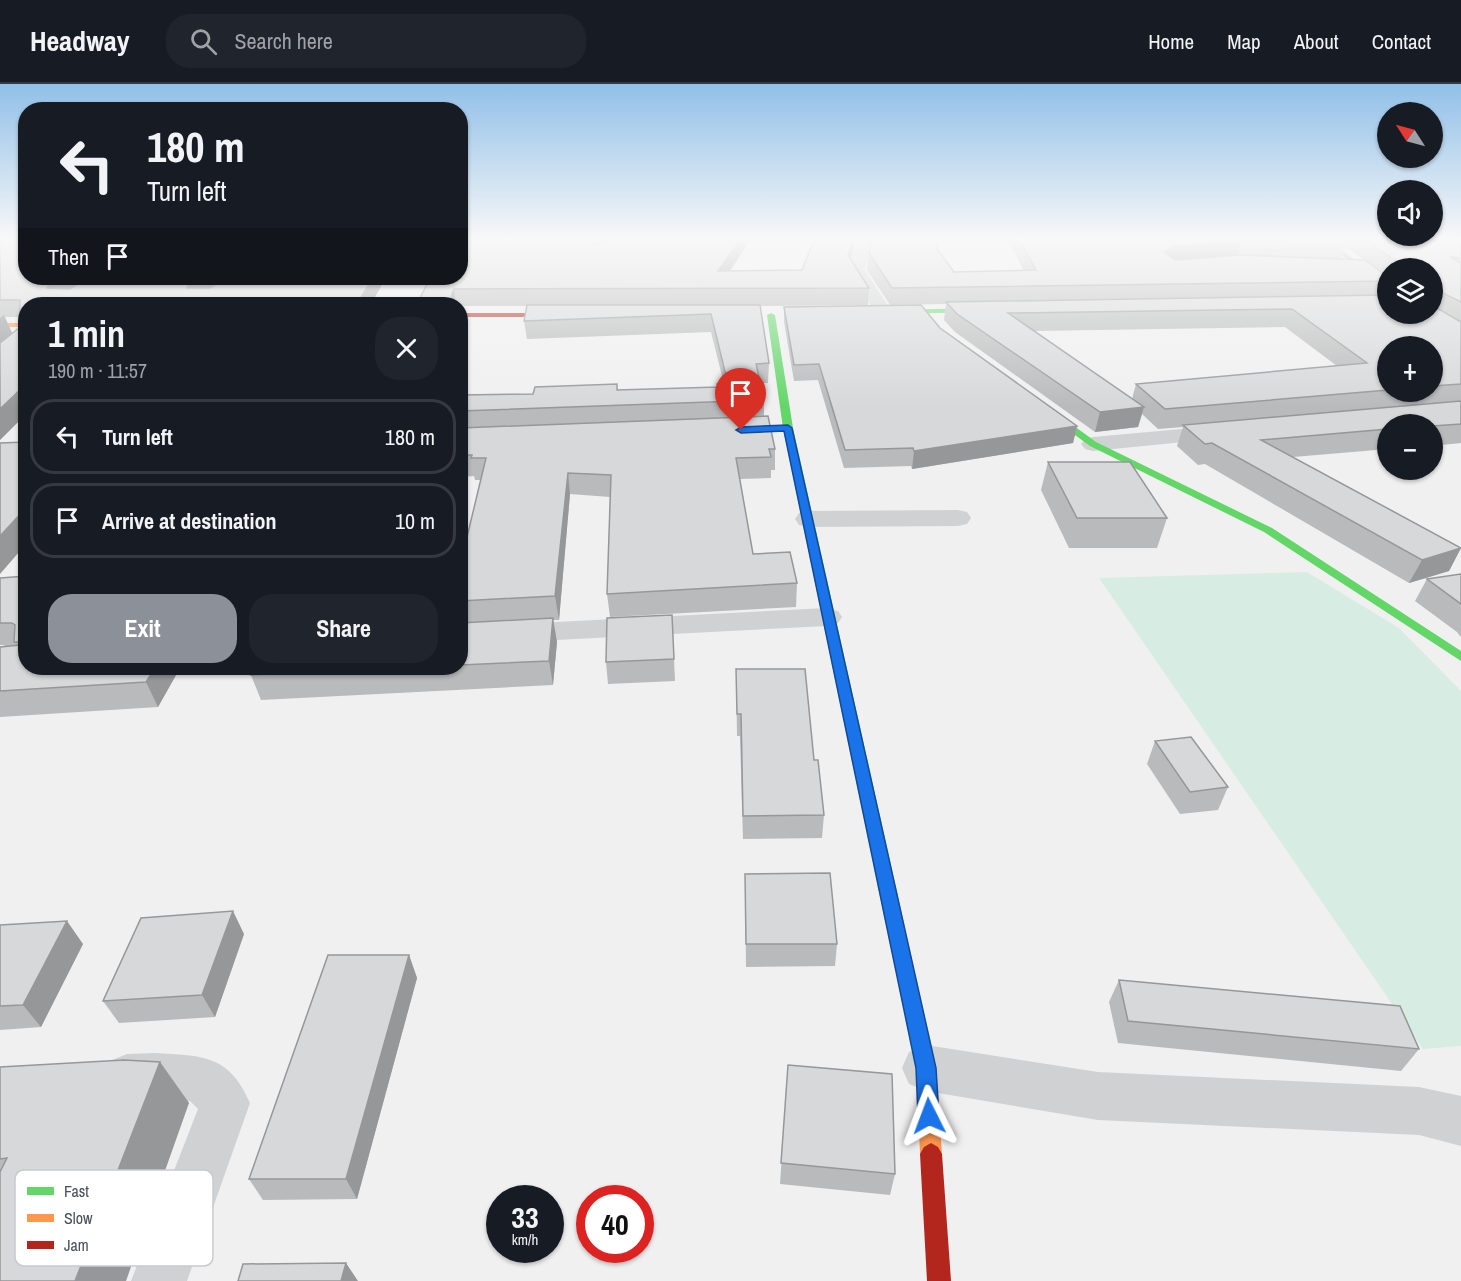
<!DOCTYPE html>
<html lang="en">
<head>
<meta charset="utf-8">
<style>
	:root { --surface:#171b24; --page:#20242c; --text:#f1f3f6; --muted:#9ea1a6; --line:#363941; --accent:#8c9099 }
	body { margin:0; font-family:"Archivo Narrow",sans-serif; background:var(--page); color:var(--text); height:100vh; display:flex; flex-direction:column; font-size:22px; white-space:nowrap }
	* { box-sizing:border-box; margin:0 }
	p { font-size:20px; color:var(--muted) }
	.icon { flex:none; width:33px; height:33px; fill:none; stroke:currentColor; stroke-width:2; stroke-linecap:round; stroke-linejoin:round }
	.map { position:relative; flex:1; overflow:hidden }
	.details { position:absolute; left:18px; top:213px; width:450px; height:378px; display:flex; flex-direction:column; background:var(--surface); border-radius:24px; box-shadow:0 2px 4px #0004 }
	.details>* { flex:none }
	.banner { position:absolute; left:18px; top:18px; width:450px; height:183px; border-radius:24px; box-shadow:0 2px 4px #0004; background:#171b24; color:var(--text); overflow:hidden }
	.needle { width:39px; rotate:306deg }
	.fabs { position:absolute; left:1377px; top:18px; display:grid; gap:12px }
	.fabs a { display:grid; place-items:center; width:66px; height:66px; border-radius:50%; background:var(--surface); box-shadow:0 2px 4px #0004; font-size:30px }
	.speed { position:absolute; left:486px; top:1101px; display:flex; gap:12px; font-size:30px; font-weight:700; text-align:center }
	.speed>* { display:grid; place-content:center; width:78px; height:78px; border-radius:50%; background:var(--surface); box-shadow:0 2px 4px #0004; line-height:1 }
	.speed small { font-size:15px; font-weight:400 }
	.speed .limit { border:9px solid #d22; background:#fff; color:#111 }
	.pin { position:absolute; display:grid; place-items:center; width:51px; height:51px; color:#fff; margin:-62px -26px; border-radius:50% 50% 50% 0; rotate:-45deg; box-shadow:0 0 6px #0007 }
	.pin .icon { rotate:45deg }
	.me { position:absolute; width:66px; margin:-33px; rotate:357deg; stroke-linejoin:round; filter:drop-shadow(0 0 4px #0008) }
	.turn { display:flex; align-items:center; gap:21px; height:126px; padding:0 30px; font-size:27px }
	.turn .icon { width:78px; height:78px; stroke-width:2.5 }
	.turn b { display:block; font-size:42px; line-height:51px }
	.then { display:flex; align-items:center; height:57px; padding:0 30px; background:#0003; gap:12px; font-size:22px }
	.round { display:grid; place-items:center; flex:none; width:63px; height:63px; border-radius:24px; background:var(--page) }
	.summary { display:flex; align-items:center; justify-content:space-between; height:102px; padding:0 30px }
	h1 { font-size:36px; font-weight:700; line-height:45px }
	.cta { display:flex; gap:12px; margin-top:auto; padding:12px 30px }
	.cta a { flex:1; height:69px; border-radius:24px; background:var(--accent); color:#fff; font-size:24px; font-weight:700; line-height:69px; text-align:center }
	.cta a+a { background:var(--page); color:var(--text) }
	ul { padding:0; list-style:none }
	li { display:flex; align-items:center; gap:18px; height:75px; margin:0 12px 9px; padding:0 18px; border:3px solid var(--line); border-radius:24px }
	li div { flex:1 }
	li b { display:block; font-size:22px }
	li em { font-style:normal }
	header { display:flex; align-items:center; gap:36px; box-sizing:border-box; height:84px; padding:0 30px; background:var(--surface); border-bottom:2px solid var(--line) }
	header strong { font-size:28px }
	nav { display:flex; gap:33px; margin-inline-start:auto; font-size:21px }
	.search { width:420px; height:54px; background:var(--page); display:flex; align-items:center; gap:15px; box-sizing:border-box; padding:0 21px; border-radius:24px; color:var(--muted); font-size:22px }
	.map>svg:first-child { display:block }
	.green { fill:#d7ede3 }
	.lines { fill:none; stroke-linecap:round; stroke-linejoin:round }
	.street { fill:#cfd1d3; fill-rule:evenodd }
	.fast { fill:#63d668; fill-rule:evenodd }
	.slow { fill:#ff974d; fill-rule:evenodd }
	.jam { fill:#b3261e; fill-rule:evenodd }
	.wall { fill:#b9babb; fill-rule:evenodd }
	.shaded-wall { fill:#969799 }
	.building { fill:#d7d8da; stroke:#969799; stroke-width:1.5 }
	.route { fill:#1a73e8; stroke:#114b97; stroke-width:1.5 }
	.key { fill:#fff; stroke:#c8cace; stroke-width:1.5 }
	.key-label { font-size:16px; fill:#494f5b }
</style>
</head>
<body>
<header>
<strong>Headway</strong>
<div class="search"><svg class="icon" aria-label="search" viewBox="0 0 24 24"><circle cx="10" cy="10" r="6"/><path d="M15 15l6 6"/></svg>Search here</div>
<nav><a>Home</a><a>Map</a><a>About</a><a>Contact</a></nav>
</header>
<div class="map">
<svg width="1461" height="1197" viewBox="0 0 1461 1197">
	<rect width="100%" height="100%" fill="#f0f0f0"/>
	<path class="green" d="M 1307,488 L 1399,544 L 1461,607 L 1461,962 L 1423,965 L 1099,494 Z"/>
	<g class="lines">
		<path class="street" d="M 857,156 L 872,156 L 865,186 L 892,228 L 889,232 L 877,232 L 849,186 Z
			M 1226,341 L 1234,343 L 1238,348 L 1234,353 L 1093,367 L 1085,365 L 1081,360 L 1085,355 L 1093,353 Z
			M 958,426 L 967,428 L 971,434 L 967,440 L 958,442 L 808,443 L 799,441 L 795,435 L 799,429 L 808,427 Z
			M 827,524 L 838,527 L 842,533 L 838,539 L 827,542 L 460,561 L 460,543 Z
			M 926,961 L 1098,988 L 1419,1003 L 1461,1012 L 1461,1062 L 1419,1051 L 1098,1036 L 926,1007 L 909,1000 L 902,984 L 909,968 Z
			M 155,969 C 202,972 229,970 250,1019 L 187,1197 L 131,1197 L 198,1025 L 190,1017 L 127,1016 L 110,1009 L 103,993 L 110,977 L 127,970 Z"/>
		<path class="fast" d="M 1321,156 L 1328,156 L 1388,200 L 1388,206 Z
			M 990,224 L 994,226 L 993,228 L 882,230 L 878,228 L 882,226 Z
			M 771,229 L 775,231 L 793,344 L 899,817 L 896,822 L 890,824 L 884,822 L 881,817 L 783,344 L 767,231 Z
			M 1038,320 L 1044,320 L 1096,358 L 1272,444 L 1461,567 L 1461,577 L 1264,448 L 1090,362 L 1038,324 Z"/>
		<path class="slow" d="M 0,239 L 26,239 L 26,243 L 0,243 Z
			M 890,810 L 896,812 L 899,817 L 936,984 L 942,1070 L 938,1077 L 931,1081 L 924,1077 L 920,1070 L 916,984 L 881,817 L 884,812 Z"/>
		<path class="jam" d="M 460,229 L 570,229 L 574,231 L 570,233 L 460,233 Z
			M 931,1059 L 938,1063 L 942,1070 L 951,1197 L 927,1197 L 920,1070 L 924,1063 Z"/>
	</g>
	<path class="wall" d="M 0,156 L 26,220 L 26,330 L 0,356 ZM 5,233 L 19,233 L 19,244 L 8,253 L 12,249 Z
		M 599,156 L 750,156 L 730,187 L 802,186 L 856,156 L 851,175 L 869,204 L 868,221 L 760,222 L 769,279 L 768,299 L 760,299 L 764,316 L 764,332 L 775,365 L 775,386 L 771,386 L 771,394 L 740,395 L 753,470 L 797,499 L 796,523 L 610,533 L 607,510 L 610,413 L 570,410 L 559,536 L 553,536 L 557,558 L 553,601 L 261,616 L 251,591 L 255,584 L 460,584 L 460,453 L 467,453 L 481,396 L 475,396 L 474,392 L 460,393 L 460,311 L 533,310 L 617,300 L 618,306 L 717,303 L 724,300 L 711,248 L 527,255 L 524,237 L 527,222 L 460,222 L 460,220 L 417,220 L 430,194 L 590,158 L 599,161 L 601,159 Z
		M 1008,156 L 1461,156 L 1461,359 L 1432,362 L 1432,340 L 1388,340 L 1388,365 L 1293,373 L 1461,464 L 1449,487 L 1409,499 L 1205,380 L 1198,381 L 1177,362 L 1183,343 L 1158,345 L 1142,330 L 1138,343 L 1095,348 L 955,248 L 944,236 L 946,220 L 890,221 L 867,186 L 869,169 L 937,165 L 954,188 L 1024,187 ZM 1345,162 L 1364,176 L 1340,175 ZM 1375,183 L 1388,192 L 1388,184 L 1432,184 L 1432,230 L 1388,230 L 1388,193 ZM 1285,243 L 1337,282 L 1136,300 L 1132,315 L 1033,247 ZM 1388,262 L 1432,262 L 1432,308 L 1388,308 Z
		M 784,223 L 940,244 L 1077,342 L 1073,359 L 912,385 L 911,382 L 844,384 L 818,296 L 794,297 L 784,238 Z
		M 1048,378 L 1167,434 L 1157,464 L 1069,464 L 1041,406 Z
		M 1461,490 L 1461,553 L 1457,548 L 1415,517 L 1427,495 Z
		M 26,492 L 26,584 L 180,584 L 158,623 L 0,633 L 0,563 L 5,563 L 4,561 L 0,561 L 0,494 Z
		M 674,575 L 675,597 L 608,600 L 606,578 Z
		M 736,585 L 814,676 L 824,731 L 822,754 L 743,755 L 740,652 L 737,652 Z
		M 1155,657 L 1228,703 L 1218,726 L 1180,730 L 1147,680 Z
		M 745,790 L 837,860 L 835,882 L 746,883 Z
		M 0,841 L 83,860 L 41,943 L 0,946 Z
		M 244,850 L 215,933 L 119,939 L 103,917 Z
		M 409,871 L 417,894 L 357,1115 L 263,1116 L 249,1095 Z
		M 1119,896 L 1419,965 L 1401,987 L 1118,959 L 1109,918 Z
		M 160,978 L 189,1019 L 0,1197 L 0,983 Z
		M 788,981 L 895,1090 L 890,1111 L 780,1100 Z"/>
	<path class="shaded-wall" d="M 740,156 L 750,156 L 719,204 L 718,187 Z
		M 853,156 L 856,156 L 847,187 L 848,171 Z
		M 1241,157 L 1236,173 L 1170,178 L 1164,168 L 1174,162 Z
		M 56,194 L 90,194 L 58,214 L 47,204 L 50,197 Z
		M 195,194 L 227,194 L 196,214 L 187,204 L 190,197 Z
		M 373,194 L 386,194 L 371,220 L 357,220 Z
		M 454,205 L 456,220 L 448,220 Z
		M 1441,208 L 1433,225 L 1432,222 L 1438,210 Z
		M 4,231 L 12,249 L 0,261 L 0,234 Z
		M 26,300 L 26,330 L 0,356 L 0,325 Z
		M 1144,323 L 1138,343 L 1095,348 L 1100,328 Z
		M 1077,342 L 1073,359 L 912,385 L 914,367 Z
		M 568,389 L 570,410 L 559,536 L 555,512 Z
		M 24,426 L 26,430 L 26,460 L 0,490 L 0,452 Z
		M 1461,464 L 1449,487 L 1409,499 L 1422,476 Z
		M 553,534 L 557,558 L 553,601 L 549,577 Z
		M 155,584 L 180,584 L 158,623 L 146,598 Z
		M 233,827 L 244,850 L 215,933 L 202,911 Z
		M 67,837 L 83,860 L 41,943 L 23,921 Z
		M 409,871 L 417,894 L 357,1115 L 346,1095 Z
		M 160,978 L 189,1019 L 126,1197 L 75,1197 Z
		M 346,1179 L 358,1197 L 341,1197 Z"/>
	<path class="building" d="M 0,156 L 26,156 L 26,194 L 56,194 L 50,197 L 47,204 L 70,205 L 87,194 L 195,194 L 190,197 L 187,204 L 210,204 L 226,194 L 373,194 L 357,220 L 26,220 L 26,300 L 0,325 L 0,259 L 19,244 L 20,216 L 0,216 Z
		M 460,156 L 588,156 L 590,158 L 599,161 L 607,156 L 740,156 L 718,187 L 802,186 L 814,156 L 853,156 L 848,171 L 869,204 L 454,205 L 448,220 L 417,220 L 430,194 L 460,194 Z
		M 872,156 L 937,156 L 937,165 L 954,188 L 1036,186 L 1019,156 L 1339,156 L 1346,161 L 1241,157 L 1174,162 L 1164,168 L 1175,176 L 1241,171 L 1365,176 L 1388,193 L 1388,197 L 892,204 L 869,169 Z
		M 1365,156 L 1461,156 L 1461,174 L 1450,173 L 1461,179 L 1461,218 L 1441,208 L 1438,210 L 1432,211 L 1432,184 L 1396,184 L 1396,177 Z
		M 1388,211 L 1388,230 L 1432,230 L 1432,221 L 1461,238 L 1461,300 L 1432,302 L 1432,262 L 1388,262 L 1388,306 L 1165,325 L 1136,300 L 1367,279 L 1292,225 L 1008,229 L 1144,323 L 1100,328 L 957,230 L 946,218 Z
		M 527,221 L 760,221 L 769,279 L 756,280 L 764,316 L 460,327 L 460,311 L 533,310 L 535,303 L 617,300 L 617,306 L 718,303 L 717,300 L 728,300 L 711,230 L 524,237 Z
		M 921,221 L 940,244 L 1077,342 L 914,367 L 913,364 L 845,366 L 819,280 L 794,281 L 784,223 Z
		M 1461,317 L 1461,340 L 1432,342 L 1432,340 L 1388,340 L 1388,345 L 1261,356 L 1461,464 L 1422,476 L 1212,359 L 1205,360 L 1183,341 Z
		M 768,332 L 775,365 L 769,365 L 771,373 L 736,374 L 753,470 L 790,468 L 797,499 L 607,510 L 611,391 L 568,389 L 555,512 L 460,517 L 460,453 L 467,453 L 486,374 L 471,374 L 472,371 L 460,371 L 460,344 Z
		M 26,358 L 26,426 L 24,426 L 0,452 L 0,359 Z
		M 1048,378 L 1130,378 L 1167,434 L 1077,434 Z
		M 1461,490 L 1461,520 L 1427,495 Z
		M 26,492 L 26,584 L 155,584 L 146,598 L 0,607 L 0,563 L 20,561 L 20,558 L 14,558 L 15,541 L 12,539 L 0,539 L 0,494 Z
		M 672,531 L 674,575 L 606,578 L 607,534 Z
		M 553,534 L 549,577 L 460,581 L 460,539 Z
		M 255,584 L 413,584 L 251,591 Z
		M 736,585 L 805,585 L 814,676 L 818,676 L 824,731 L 743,732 L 741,630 L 737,630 Z
		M 1191,653 L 1228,703 L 1190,708 L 1155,657 Z
		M 830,789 L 837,860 L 746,860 L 745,790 Z
		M 233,827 L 202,911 L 103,917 L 141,834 Z
		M 67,837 L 23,921 L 0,922 L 0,841 Z
		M 328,871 L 409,871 L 346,1095 L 249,1095 Z
		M 1119,896 L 1400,922 L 1419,965 L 1128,937 Z
		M 124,976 L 160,978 L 75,1197 L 0,1197 L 0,1088 L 7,1074 L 0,1075 L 0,983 Z
		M 788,981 L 892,990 L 895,1090 L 781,1079 Z
		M 346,1179 L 341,1197 L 238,1197 L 243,1180 Z"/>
	<linearGradient id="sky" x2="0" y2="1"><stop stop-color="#91c0e8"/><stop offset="0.48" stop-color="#f8f8f8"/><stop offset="1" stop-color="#f8f8f8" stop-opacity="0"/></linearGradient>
	<rect width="1461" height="323" fill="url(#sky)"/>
	<path class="route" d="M 788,341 L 792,344 L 936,984 L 939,1032 L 936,1039 L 929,1042 L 921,1039 L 918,1032 L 916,984 L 784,347 L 741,349 L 736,346 L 741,343 Z"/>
	<rect x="15" y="1086" width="198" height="96" rx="9" class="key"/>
	<rect x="27" y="1103" width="27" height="8" fill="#63d668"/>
	<rect x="27" y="1130" width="27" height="8" fill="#ff974d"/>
	<rect x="27" y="1157" width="27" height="8" fill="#b3261e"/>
	<g class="key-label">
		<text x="64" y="1113">Fast</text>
		<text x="64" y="1140">Slow</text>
		<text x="64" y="1167">Jam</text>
	</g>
</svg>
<div class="fabs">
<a><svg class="needle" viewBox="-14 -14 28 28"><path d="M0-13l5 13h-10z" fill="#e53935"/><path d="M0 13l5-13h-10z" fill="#9ea1a6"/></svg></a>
<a><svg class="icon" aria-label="sound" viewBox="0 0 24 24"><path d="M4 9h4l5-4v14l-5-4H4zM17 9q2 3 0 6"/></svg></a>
<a><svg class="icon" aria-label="layers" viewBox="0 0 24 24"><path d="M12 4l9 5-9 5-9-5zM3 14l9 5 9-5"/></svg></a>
<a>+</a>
<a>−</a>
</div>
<div class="speed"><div>33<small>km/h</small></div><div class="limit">40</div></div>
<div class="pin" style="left:741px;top:346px;background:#d93025"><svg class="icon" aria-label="arrive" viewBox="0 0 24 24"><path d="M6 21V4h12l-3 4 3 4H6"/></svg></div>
<svg class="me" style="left:929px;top:1032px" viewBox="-20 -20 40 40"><path d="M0-17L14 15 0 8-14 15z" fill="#1a73e8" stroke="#fff" stroke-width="4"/></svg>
<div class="banner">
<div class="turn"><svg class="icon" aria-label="left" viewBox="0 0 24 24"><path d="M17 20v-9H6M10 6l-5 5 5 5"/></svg><div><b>180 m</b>Turn left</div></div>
<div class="then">Then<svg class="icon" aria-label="arrive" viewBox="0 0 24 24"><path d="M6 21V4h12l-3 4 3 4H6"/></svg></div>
</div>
<section class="details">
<div class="summary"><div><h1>1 min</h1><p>190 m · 11:57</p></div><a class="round"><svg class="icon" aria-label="close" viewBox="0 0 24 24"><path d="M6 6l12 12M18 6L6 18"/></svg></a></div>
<ul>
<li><svg class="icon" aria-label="left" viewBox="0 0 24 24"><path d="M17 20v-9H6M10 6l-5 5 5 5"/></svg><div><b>Turn left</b></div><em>180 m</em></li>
<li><svg class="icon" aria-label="arrive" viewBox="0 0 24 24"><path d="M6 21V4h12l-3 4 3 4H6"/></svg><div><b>Arrive at destination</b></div><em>10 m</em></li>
</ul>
<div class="cta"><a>Exit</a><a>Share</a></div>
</section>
</div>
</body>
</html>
